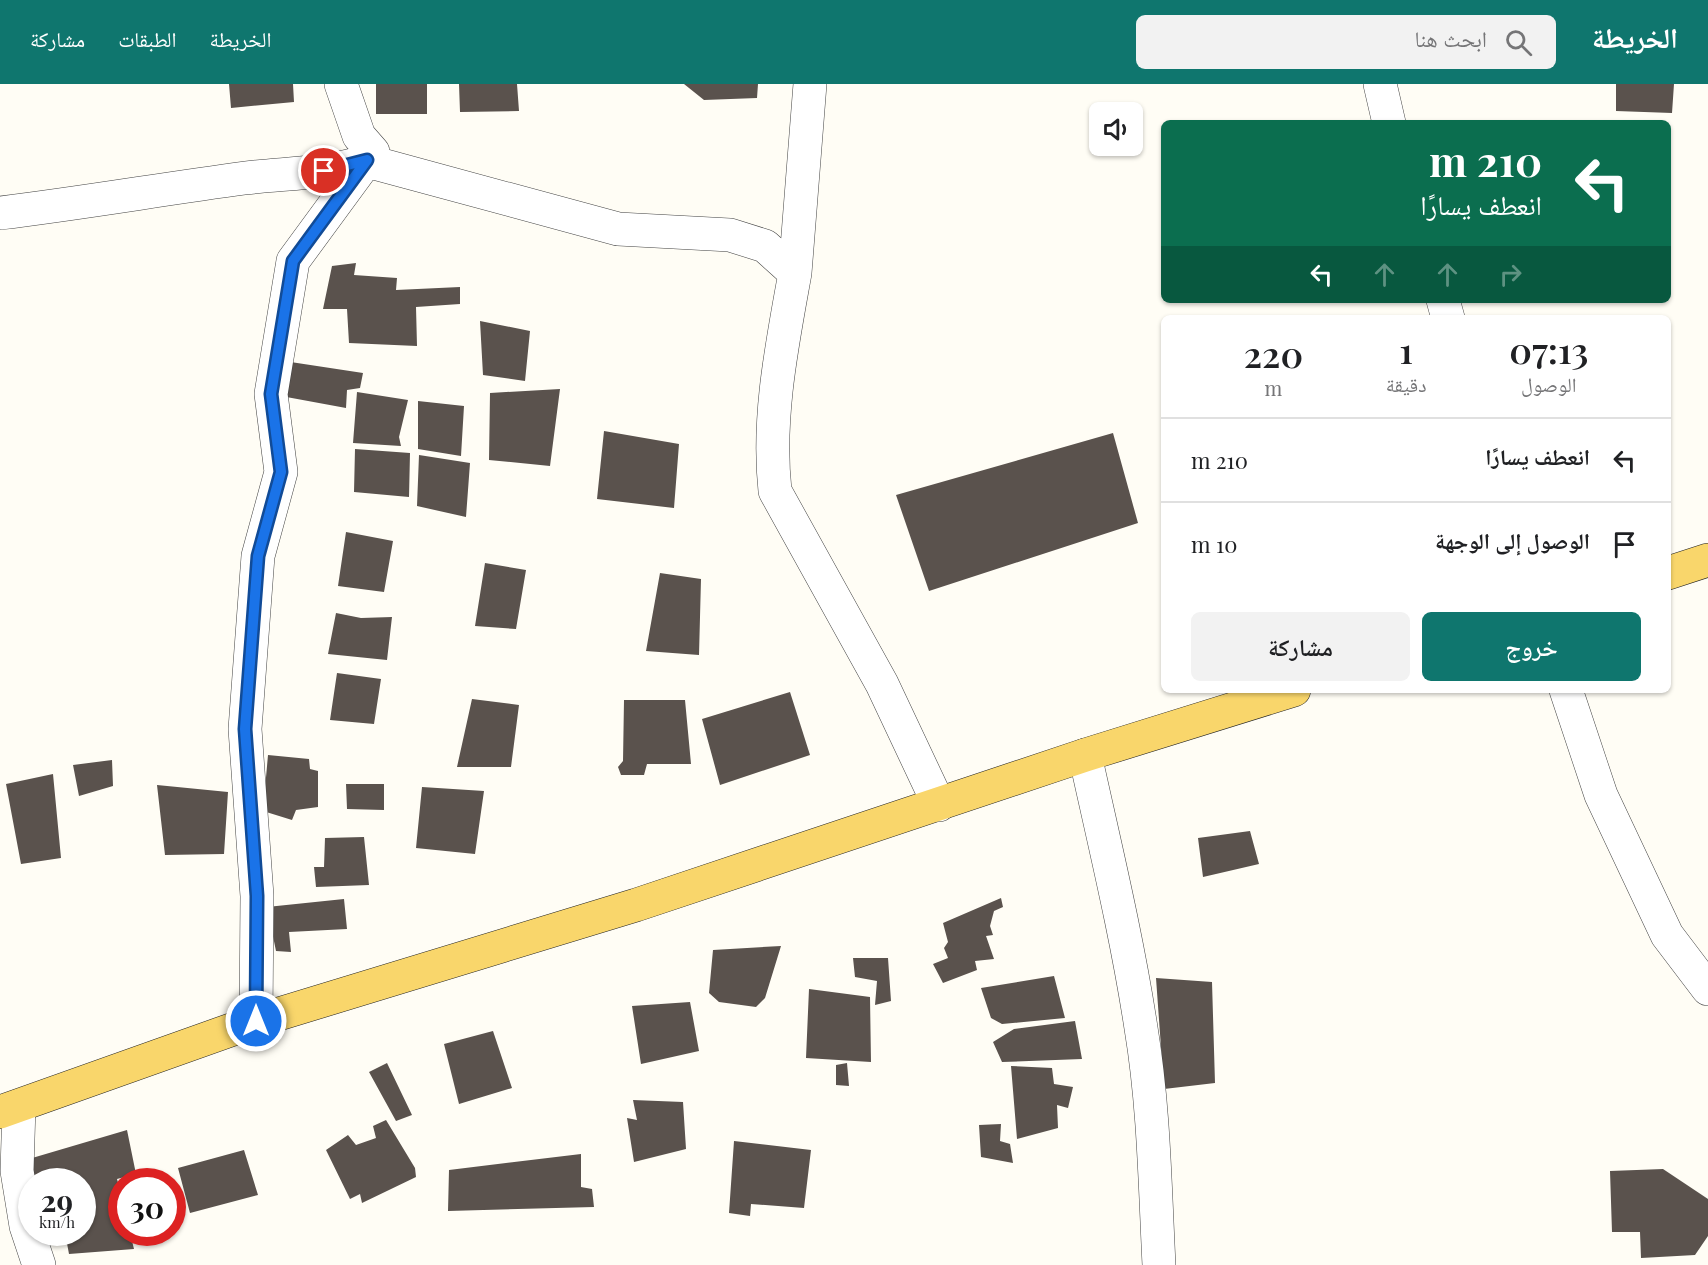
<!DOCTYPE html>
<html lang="ar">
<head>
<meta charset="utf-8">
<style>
	:root { --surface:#fff; --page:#f2f2f2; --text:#202124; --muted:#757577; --line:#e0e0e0; --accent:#0f766e }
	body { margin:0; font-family:"Playfair Display","Noto Naskh Arabic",serif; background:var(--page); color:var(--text); direction:rtl; height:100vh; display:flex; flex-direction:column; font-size:22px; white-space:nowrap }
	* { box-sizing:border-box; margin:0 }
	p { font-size:20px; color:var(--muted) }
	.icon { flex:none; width:33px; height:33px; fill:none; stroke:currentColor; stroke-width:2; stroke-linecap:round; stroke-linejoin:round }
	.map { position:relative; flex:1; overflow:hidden; direction:ltr }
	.panel { position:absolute; left:1161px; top:231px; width:510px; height:378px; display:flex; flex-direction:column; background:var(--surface); border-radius:9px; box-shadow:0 2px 4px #0004; direction:rtl }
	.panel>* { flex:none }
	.guide { position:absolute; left:1161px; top:36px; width:510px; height:183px; border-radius:9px; box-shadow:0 2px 4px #0004; direction:rtl; background:#0b6e4f; color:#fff; overflow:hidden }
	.buttons { position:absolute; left:1089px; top:18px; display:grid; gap:12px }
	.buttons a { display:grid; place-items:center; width:54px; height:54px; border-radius:9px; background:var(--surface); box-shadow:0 2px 4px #0004; font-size:30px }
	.speed { position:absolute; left:18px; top:1084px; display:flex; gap:12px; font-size:30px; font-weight:700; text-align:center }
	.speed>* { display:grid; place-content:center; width:78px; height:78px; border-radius:50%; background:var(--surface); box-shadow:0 2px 4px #0004; line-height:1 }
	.speed small { font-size:15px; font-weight:400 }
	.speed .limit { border:9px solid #d22; background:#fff; color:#111 }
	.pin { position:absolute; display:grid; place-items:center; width:51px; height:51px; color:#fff; margin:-26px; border:3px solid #fff; border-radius:50%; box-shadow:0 2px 6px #0007 }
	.me { position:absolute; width:66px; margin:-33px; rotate:0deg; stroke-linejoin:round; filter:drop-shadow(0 0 4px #0008) }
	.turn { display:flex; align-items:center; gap:21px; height:126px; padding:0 30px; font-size:27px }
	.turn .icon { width:78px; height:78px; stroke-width:2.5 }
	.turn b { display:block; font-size:42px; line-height:51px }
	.lanes { display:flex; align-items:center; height:57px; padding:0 30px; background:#0003; justify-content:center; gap:30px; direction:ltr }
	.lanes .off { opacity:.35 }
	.eta { display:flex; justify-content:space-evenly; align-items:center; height:102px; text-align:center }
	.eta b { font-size:36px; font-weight:600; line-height:42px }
	.primary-button { display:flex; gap:12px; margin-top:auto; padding:12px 30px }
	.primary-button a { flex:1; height:69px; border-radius:9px; background:var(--accent); color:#fff; font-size:24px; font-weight:600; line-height:69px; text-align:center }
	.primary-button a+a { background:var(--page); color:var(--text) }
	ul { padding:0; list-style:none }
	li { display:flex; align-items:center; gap:18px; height:84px; padding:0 30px; border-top:2px solid var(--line) }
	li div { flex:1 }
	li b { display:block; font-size:22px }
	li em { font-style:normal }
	header { display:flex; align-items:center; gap:36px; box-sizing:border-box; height:84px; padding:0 30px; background:var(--accent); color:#fff }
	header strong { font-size:28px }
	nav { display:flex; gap:33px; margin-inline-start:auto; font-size:21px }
	.search { width:420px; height:54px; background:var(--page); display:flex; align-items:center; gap:15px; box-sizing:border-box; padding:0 21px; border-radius:9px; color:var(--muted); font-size:22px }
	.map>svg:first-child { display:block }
	.building { fill:#5a524d }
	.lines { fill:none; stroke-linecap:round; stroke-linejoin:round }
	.minor-casing { stroke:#444; stroke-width:34 }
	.major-casing { stroke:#222; stroke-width:34 }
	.minor { stroke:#fff; stroke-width:33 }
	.major { stroke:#f9d66b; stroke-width:33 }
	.route-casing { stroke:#114b97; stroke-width:15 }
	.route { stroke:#1a73e8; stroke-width:10 }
</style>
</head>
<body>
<header>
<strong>الخريطة</strong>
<div class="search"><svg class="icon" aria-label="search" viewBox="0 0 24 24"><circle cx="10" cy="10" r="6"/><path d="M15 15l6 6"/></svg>ابحث هنا</div>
<nav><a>الخريطة</a><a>الطبقات</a><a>مشاركة</a></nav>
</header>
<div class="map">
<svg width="1708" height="1181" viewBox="0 0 1708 1181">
	<rect width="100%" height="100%" fill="#fffdf5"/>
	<path class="building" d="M 229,0 L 293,0 L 294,18 L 231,24 Z
		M 376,0 L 427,0 L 427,30 L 376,30 Z
		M 459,0 L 517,0 L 519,27 L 460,28 Z
		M 684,0 L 758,0 L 757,14 L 704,16 Z
		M 1616,0 L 1674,0 L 1672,29 L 1616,27 Z
		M 356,179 L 354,191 L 397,194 L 396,206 L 460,203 L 460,220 L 416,223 L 417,262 L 349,259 L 347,225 L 323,225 L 332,182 Z
		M 480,237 L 530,247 L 525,297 L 483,291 Z
		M 284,277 L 363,289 L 360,304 L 347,306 L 346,324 L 281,312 Z
		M 560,305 L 550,382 L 489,376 L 490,309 Z
		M 357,308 L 408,316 L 399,353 L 401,362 L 353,359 Z
		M 418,317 L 464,322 L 461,372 L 418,365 Z
		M 604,347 L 679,360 L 674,424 L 597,415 Z
		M 1113,349 L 1138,439 L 929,507 L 896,411 Z
		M 355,365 L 410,369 L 409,413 L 354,408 Z
		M 419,371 L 470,379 L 466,433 L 417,422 Z
		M 346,448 L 393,457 L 384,508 L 338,502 Z
		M 485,479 L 526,486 L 516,545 L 475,542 Z
		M 660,489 L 701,495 L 699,571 L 646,567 Z
		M 336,529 L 361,534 L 392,533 L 387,576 L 328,570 Z
		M 337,589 L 381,595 L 374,640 L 330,636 Z
		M 790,608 L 810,671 L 720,701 L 702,635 Z
		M 472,615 L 519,621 L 511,683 L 457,683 Z
		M 624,616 L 685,616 L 691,680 L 647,680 L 644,691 L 621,691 L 618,683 L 623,677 Z
		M 268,671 L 309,675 L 310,685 L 318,687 L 318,723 L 296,726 L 292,736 L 263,727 Z
		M 112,676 L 113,702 L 79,712 L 73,681 Z
		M 53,690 L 61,774 L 21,780 L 6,700 Z
		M 346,700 L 384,700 L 384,726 L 347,725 Z
		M 157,701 L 228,708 L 224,770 L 165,771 Z
		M 422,703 L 484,707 L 475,770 L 416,764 Z
		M 1250,747 L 1259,780 L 1203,793 L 1198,754 Z
		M 364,753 L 369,801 L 316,803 L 314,783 L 324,783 L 325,754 Z
		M 1001,814 L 1003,823 L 994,827 L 990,842 L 993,851 L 986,852 L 994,875 L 975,877 L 977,886 L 943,899 L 933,880 L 948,874 L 944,864 L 948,858 L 943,839 Z
		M 344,815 L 347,845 L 289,848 L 291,868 L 276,867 L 267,823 Z
		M 781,862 L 765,914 L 756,923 L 719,918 L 709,909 L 713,866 Z
		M 853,874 L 888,874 L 891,917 L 875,921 L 877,897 L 855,893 Z
		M 1054,892 L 1065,934 L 1002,940 L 991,934 L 981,904 Z
		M 1156,894 L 1212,898 L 1215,999 L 1164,1005 Z
		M 809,905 L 870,913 L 871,978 L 806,974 Z
		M 690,918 L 699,967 L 641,980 L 632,922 Z
		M 1075,937 L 1082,975 L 1002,978 L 993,958 L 1014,945 Z
		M 493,947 L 512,1004 L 459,1020 L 444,960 Z
		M 387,979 L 412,1031 L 396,1037 L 369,988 Z
		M 847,979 L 849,1002 L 836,1001 L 836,981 Z
		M 1011,982 L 1052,984 L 1054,1000 L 1073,1003 L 1068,1024 L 1057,1021 L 1058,1044 L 1017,1055 Z
		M 633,1016 L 683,1018 L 686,1065 L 634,1078 L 627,1034 L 637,1036 Z
		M 386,1036 L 415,1084 L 416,1093 L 362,1119 L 360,1110 L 350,1115 L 326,1066 L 348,1051 L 356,1061 L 376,1054 L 373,1042 Z
		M 1001,1040 L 1000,1057 L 1010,1060 L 1013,1079 L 981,1073 L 979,1041 Z
		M 127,1046 L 136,1090 L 117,1095 L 122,1113 L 122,1149 L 130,1149 L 134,1165 L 69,1170 L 65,1149 L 82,1149 L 82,1098 L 32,1098 L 22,1077 Z
		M 734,1057 L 811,1066 L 804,1124 L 751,1120 L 750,1132 L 729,1129 Z
		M 244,1066 L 258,1111 L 190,1129 L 178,1084 Z
		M 581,1070 L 581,1103 L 592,1105 L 594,1123 L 448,1127 L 449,1086 Z
		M 1663,1085 L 1708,1115 L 1708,1152 L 1695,1171 L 1641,1174 L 1640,1148 L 1612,1148 L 1610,1087 Z"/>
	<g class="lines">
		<g class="minor-casing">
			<path id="minor" d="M 1380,0 L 1389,39
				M 0,129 C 82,119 163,105 245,94 C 286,89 327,90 367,77 L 618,145 L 730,151 L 765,162 L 795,189 C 782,261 767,334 775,407 L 882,600 L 939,721
				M 795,189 L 810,0
				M 1443,216 L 1448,234
				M 1566,606 L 1601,711 L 1667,851 L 1708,905
				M 1085,671 C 1105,762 1127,852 1141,944 C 1154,1022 1155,1103 1159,1181
				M 256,937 L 257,812 L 245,645 L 258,472 L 281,388 L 271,310 L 293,177 L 373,68 L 359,52 L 341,0
				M 19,1022 L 17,1087 L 26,1142 L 39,1181"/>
		</g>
		<g class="major-casing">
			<path id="major" d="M 1668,489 L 1708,476
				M 0,1028 L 256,937 L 636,821 L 1085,671 L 1294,606"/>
		</g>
		<use href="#minor" class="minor"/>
		<use href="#major" class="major"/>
	</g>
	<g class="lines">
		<g class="route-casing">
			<path id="route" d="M 256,937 L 257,812 L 245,645 L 258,472 L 281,388 L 271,310 L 293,177 L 367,76 L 324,87"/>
		</g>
		<use href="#route" class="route"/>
	</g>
</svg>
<div class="buttons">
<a><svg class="icon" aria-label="sound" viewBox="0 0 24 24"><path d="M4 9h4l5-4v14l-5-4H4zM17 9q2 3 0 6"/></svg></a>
</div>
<div class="speed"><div>29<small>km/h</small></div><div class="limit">30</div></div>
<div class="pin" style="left:324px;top:87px;background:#d93025"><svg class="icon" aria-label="arrive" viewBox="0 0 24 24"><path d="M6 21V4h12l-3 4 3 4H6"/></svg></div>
<svg class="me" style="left:256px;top:937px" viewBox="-20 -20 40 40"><circle r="17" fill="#1a73e8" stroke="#fff" stroke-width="3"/><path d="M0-11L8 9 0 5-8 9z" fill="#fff"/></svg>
<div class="guide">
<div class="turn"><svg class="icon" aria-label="left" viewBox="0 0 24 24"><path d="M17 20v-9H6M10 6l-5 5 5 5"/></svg><div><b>210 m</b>انعطف يسارًا</div></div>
<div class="lanes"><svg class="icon" aria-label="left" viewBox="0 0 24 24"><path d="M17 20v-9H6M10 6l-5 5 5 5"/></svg><svg class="icon off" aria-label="ahead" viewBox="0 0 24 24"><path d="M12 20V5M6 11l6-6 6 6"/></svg><svg class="icon off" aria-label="ahead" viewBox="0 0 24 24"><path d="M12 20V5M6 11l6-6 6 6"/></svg><svg class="icon off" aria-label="right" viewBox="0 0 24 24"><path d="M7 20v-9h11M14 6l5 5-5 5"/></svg></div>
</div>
<section class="panel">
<div class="eta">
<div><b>07:13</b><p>الوصول</p></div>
<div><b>1</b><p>دقيقة</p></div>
<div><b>220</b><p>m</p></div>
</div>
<ul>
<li><svg class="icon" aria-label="left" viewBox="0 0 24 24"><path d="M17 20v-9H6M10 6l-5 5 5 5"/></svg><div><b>انعطف يسارًا</b></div><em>210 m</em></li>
<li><svg class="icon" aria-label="arrive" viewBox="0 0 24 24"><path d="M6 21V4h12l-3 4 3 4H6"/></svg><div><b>الوصول إلى الوجهة</b></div><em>10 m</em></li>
</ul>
<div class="primary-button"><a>خروج</a><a>مشاركة</a></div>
</section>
</div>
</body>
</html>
